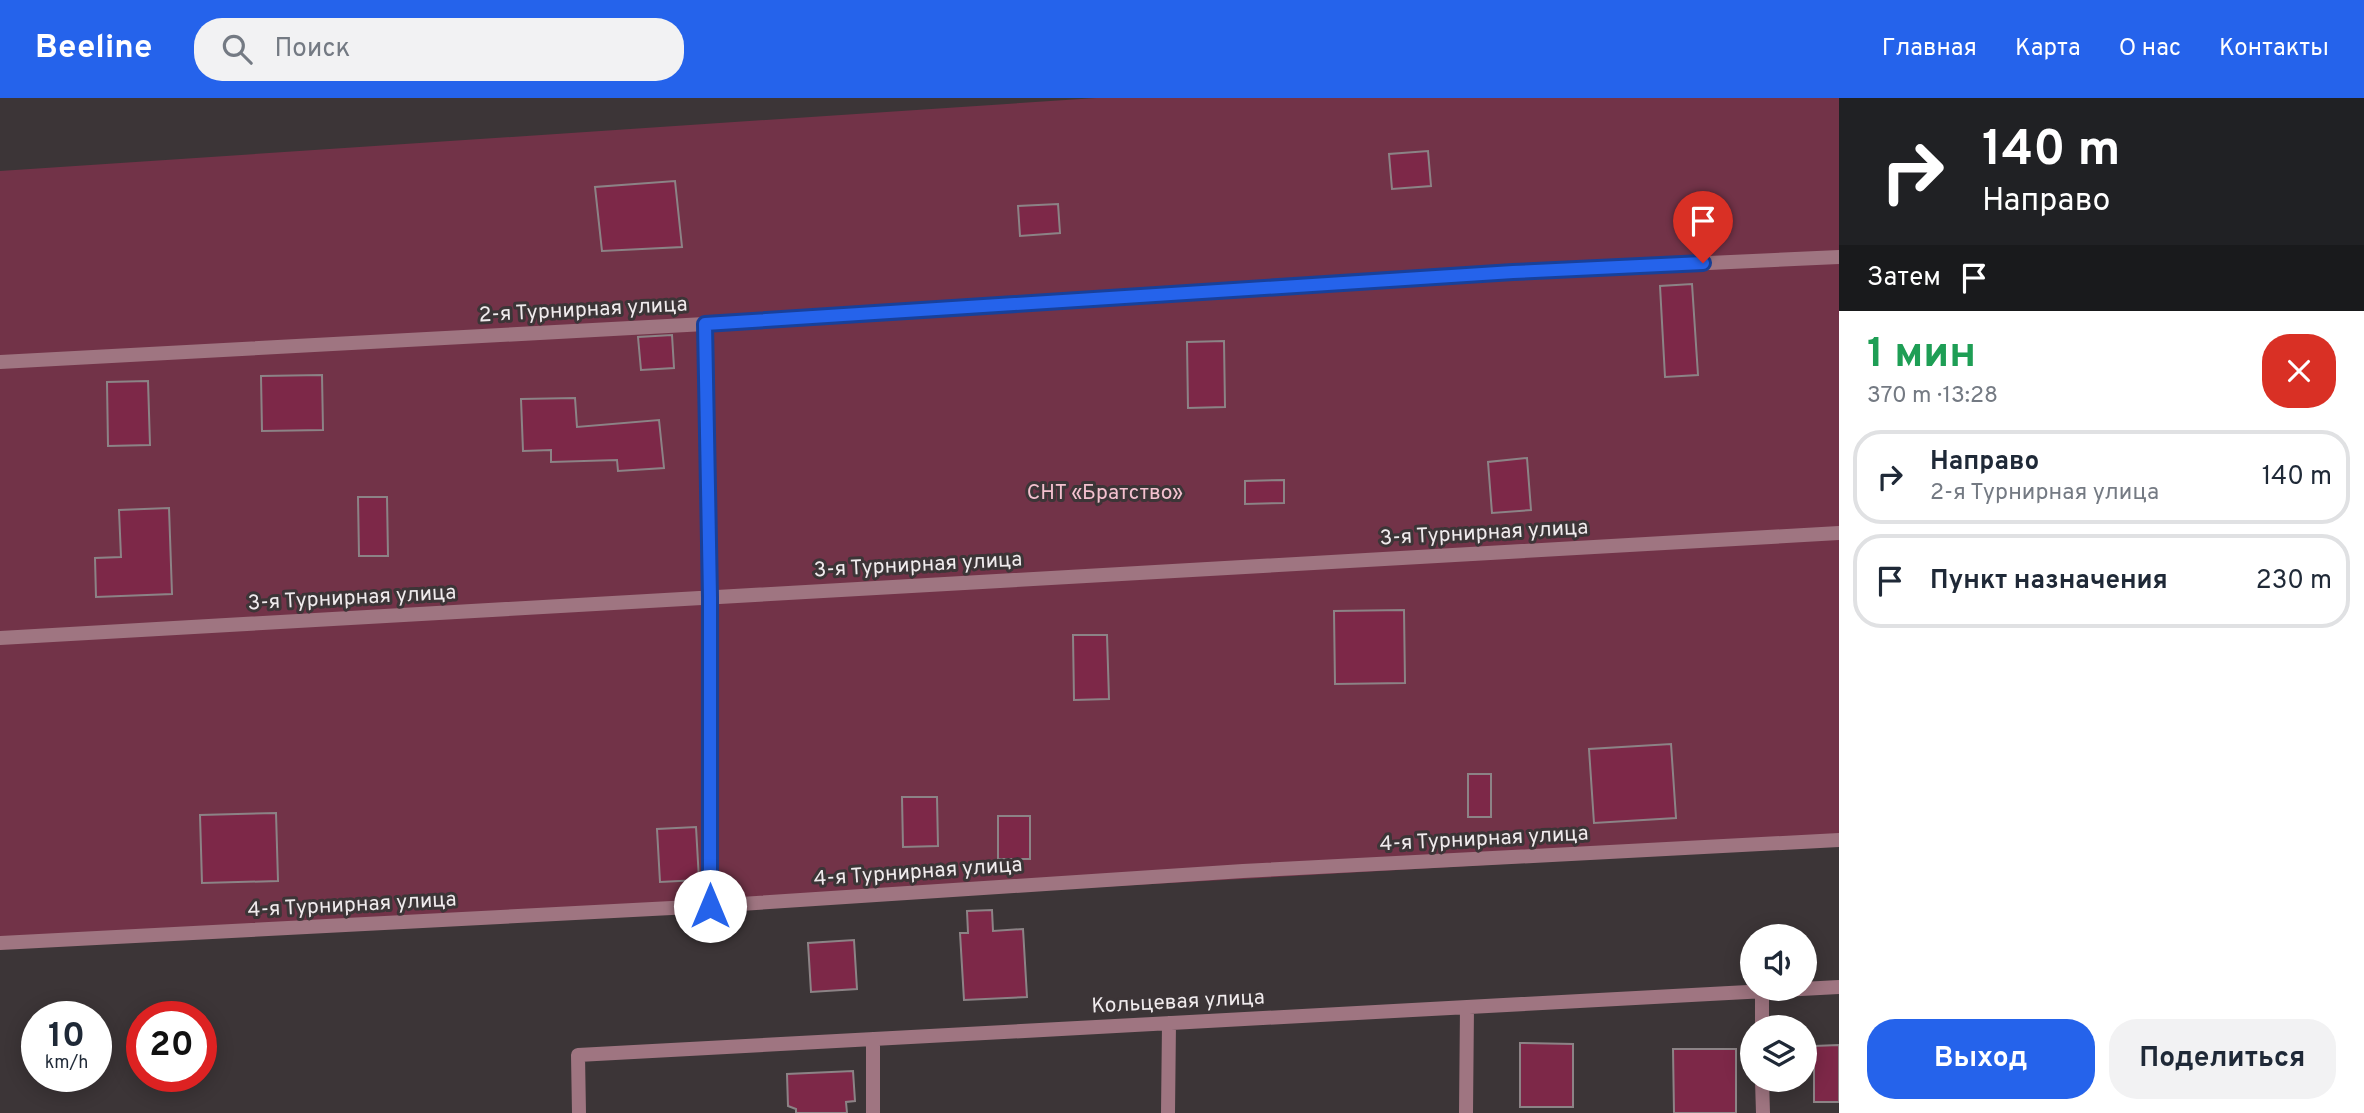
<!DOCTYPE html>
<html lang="ru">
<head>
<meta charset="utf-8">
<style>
	:root { --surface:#fff; --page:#f2f2f3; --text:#1f2937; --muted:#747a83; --line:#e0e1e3; --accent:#2563eb }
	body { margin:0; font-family:Overpass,sans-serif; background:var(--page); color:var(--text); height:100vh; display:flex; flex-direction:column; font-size:26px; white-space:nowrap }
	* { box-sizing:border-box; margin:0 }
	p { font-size:23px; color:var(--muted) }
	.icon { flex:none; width:38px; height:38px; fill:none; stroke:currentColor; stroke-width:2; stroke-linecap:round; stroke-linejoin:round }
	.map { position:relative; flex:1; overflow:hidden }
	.sheet { display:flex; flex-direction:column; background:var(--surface); width:525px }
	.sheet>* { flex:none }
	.top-card { background:#202124; color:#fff; overflow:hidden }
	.controls { position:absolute; left:1740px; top:826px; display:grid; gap:14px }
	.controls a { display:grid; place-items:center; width:77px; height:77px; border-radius:50%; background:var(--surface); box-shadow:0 4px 18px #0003; font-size:35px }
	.speed { position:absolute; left:21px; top:903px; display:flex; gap:14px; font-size:35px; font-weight:700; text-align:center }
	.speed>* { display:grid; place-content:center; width:91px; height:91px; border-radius:50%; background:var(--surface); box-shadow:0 4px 18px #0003; line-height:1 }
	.speed small { font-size:18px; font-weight:400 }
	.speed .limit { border:10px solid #d22; background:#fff; color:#111 }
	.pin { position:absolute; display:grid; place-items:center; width:60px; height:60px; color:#fff; margin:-72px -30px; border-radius:50% 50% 50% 0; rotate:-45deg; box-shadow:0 0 7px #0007 }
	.pin .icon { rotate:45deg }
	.me { position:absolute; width:77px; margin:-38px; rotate:0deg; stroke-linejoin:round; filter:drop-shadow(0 0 5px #0008) }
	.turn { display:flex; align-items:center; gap:24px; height:147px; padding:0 28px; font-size:32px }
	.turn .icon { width:91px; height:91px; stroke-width:2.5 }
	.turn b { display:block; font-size:49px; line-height:60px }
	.then { display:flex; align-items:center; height:66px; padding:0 28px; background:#0003; gap:14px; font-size:26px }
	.round { display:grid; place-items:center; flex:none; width:74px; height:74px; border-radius:28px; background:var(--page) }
	.headline { display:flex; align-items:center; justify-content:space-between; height:119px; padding:0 28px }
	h1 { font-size:42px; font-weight:700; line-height:52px; color:#1e9e55 }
	.cta { display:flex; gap:14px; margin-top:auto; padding:14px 28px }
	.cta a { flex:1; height:80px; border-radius:28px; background:var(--accent); color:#fff; font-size:28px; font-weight:700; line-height:80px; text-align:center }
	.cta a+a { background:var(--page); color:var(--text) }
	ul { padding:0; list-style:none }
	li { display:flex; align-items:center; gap:21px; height:94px; margin:0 14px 10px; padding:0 14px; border:4px solid var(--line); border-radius:28px }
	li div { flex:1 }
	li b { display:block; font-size:26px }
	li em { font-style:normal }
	header { display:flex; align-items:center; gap:42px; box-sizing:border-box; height:98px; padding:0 35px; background:var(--accent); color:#fff }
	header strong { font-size:33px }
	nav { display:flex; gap:38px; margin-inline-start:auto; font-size:24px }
	.search { width:490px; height:63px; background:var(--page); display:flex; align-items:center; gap:18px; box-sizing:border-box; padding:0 24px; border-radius:28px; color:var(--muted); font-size:26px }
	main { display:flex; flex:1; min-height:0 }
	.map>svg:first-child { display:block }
	.green { fill:#723348 }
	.building { fill:#7d2848; stroke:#8c8386; stroke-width:2 }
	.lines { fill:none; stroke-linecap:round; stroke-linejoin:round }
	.service { stroke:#9f7581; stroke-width:14 }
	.minor { stroke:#9f7581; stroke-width:14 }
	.route-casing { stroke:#184099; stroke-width:18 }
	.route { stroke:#2563eb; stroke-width:12 }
	.labels { text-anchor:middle; stroke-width:6; stroke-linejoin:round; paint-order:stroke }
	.street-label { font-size:21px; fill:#f0ebed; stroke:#3c3537 }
	.park-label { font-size:21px; fill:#f4c1cf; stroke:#3c3537 }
</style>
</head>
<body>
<header>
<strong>Beeline</strong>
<div class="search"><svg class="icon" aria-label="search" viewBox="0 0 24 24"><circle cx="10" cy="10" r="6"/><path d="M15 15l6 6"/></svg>Поиск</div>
<nav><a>Главная</a><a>Карта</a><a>О нас</a><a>Контакты</a></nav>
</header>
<main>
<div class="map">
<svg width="1839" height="1015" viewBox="0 0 1839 1015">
	<rect width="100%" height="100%" fill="#3c3537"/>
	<path class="green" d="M 1096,0 L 1839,0 L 1839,747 L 711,811 L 0,847 L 0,73 Z"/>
	<path class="building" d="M 1428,53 L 1431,88 L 1392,91 L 1389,56 Z
		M 675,83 L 682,149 L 602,153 L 595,89 Z
		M 1058,106 L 1060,135 L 1020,138 L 1018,108 Z
		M 1692,186 L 1698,277 L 1665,279 L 1660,188 Z
		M 672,237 L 674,270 L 641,272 L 638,239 Z
		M 1224,243 L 1225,309 L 1188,310 L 1187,244 Z
		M 322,277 L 323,332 L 262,333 L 261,278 Z
		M 148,283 L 150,347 L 108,348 L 107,284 Z
		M 575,300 L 577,329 L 659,322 L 664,370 L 618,373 L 617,362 L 551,364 L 551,352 L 523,353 L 521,301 Z
		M 1527,360 L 1531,412 L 1492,415 L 1488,364 Z
		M 1284,382 L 1284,405 L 1245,406 L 1245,383 Z
		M 358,399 L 387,399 L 388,458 L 359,458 Z
		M 169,410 L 172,496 L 96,499 L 95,460 L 121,459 L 119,412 Z
		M 1404,512 L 1405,585 L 1335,586 L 1334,513 Z
		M 1073,537 L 1107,537 L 1109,601 L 1074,602 Z
		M 1671,646 L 1676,720 L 1594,725 L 1589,651 Z
		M 1468,676 L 1491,676 L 1491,719 L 1468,719 Z
		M 902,699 L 937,699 L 938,748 L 903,749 Z
		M 276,715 L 278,783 L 202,785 L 200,717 Z
		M 998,718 L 1030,718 L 1030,761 L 998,761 Z
		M 696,729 L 699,782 L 660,784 L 657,731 Z
		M 992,812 L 993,833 L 1023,831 L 1027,899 L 964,902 L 960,835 L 968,835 L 967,813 Z
		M 854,842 L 857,891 L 811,894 L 808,845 Z
		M 1520,945 L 1573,946 L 1573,1009 L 1520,1009 Z
		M 1839,947 L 1839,1004 L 1814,1004 L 1814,948 Z
		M 1673,951 L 1736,951 L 1736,1015 L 1674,1015 Z
		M 853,973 L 855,1003 L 846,1004 L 847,1015 L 796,1015 L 796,1011 L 788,1008 L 787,976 Z"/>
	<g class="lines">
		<path class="service" d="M 705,226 L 710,499 L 710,808
			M 0,264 L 705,226 L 1513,174 L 1839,159
			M 0,540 L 1839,435
			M 0,845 L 710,808 L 1243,773 L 1839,742"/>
		<path class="minor" d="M 1762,893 L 1762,929
			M 873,941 L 873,1015
			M 1762,982 L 1763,1015
			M 579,1015 L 578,957 L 1839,889
			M 1168,1015 L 1169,925
			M 1466,1015 L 1467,909"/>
	</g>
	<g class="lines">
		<g class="route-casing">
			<path id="route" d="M 710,808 L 710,499 L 705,226 L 1513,174 L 1703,165"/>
		</g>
		<use href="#route" class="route"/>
	</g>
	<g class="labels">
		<g class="street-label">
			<text transform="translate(583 211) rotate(-3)" y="7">2-я Турнирная улица</text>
			<text transform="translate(1484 434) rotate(-3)" y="7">3-я Турнирная улица</text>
			<text transform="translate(918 466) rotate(-3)" y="7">3-я Турнирная улица</text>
			<text transform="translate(352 499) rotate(-3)" y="7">3-я Турнирная улица</text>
			<text transform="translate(1484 740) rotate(-3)" y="7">4-я Турнирная улица</text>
			<text transform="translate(918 773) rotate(-4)" y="7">4-я Турнирная улица</text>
			<text transform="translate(352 806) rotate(-3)" y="7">4-я Турнирная улица</text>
			<text transform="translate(1178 903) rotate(-3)" y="7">Кольцевая улица</text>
		</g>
		<g class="park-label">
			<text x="1105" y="401">СНТ «Братство»</text>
		</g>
	</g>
</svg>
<div class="controls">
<a><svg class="icon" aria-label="sound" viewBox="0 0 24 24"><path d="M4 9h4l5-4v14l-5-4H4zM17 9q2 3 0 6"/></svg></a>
<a><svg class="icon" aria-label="layers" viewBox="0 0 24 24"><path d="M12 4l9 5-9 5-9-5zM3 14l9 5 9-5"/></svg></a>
</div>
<div class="speed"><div>10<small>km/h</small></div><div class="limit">20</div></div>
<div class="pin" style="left:1703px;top:165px;background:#d93025"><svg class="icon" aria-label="arrive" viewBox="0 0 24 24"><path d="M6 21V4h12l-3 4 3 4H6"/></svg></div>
<svg class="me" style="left:710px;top:808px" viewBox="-20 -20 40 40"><circle r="19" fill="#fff"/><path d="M0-13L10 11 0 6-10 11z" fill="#2563eb"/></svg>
</div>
<section class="sheet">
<div class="top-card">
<div class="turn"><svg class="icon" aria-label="right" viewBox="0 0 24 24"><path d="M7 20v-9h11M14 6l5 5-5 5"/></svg><div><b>140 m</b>Направо</div></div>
<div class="then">Затем<svg class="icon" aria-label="arrive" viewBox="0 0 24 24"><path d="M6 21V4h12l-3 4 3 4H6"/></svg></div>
</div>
<div class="headline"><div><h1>1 мин</h1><p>370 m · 13:28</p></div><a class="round" style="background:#d93025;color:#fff"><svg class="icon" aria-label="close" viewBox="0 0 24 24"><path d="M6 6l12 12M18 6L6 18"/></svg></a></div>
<ul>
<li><svg class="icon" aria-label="right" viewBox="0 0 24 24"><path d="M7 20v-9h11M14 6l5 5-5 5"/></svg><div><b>Направо</b><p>2-я Турнирная улица</p></div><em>140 m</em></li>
<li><svg class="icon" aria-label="arrive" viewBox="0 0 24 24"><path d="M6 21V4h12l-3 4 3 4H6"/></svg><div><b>Пункт назначения</b></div><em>230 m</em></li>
</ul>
<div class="cta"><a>Выход</a><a>Поделиться</a></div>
</section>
</main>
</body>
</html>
